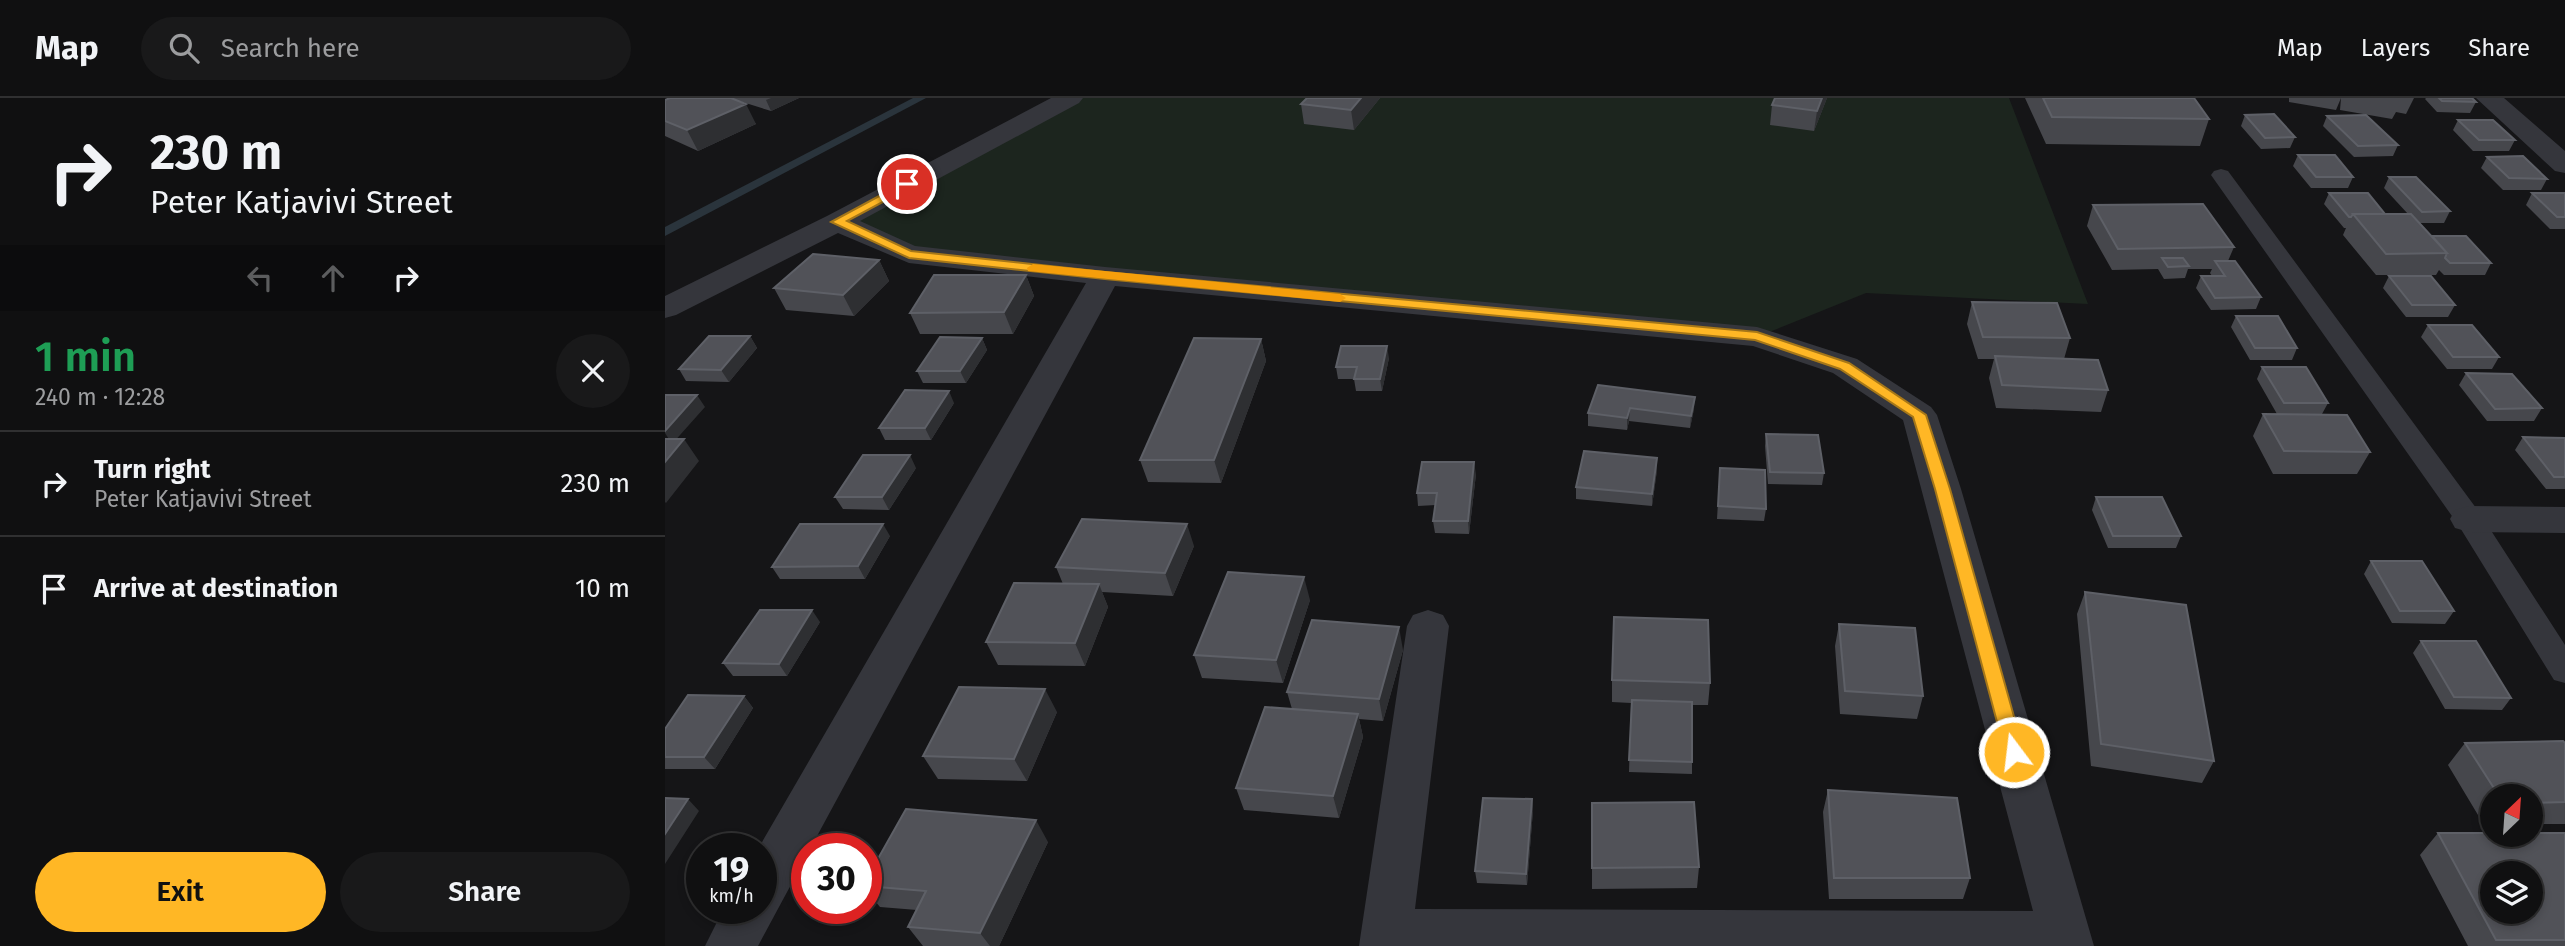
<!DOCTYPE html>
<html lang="en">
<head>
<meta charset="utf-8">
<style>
	:root { --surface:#101011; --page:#19191a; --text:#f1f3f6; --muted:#9c9d9f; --line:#303031; --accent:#ffb725 }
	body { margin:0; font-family:"Fira Sans",sans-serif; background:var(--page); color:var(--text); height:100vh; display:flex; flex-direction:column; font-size:26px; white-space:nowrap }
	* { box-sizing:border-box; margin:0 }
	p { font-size:23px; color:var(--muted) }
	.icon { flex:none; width:38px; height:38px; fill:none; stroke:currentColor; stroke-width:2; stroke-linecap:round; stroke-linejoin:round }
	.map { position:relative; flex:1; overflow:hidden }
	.sheet { display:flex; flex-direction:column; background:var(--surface); width:665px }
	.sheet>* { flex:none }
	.hud { background:#101011; color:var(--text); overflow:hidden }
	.needle { width:46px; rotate:25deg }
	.controls { position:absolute; left:1815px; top:686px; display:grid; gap:14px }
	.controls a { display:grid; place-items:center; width:63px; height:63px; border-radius:50%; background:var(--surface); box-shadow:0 4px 10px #0003,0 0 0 2px var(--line); font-size:35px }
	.speed { position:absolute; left:21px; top:735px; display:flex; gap:14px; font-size:35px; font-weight:700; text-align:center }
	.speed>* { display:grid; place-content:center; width:91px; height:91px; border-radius:50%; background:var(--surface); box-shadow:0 4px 10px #0003,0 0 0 2px var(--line); line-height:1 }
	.speed small { font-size:18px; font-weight:400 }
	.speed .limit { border:10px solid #d22; background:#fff; color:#111 }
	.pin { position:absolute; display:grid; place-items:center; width:60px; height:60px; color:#fff; margin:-30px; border:4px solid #fff; border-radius:50%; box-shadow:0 2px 7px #0007 }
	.me { position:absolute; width:77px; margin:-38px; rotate:345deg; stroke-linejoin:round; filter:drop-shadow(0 0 5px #0008) }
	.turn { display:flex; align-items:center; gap:24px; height:147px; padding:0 35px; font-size:32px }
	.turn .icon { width:91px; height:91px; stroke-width:2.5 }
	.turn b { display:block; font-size:49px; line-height:60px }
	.lanes { display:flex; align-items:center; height:66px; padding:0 35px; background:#0003; justify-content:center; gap:35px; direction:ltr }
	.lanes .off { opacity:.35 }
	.round { display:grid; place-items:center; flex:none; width:74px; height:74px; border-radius:37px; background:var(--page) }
	.headline { display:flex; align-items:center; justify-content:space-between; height:119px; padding:0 35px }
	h1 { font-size:42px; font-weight:600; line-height:52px; color:#1e9e55 }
	.button { display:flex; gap:14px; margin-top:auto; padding:14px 35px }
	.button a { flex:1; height:80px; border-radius:42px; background:var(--accent); color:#111; font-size:28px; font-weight:600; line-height:80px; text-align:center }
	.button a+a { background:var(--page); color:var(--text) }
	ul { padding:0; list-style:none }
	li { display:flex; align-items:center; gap:21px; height:105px; padding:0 35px; border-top:2px solid var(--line) }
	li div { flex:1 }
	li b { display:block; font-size:26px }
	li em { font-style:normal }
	header { display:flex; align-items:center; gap:42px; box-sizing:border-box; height:98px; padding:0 35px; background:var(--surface); border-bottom:2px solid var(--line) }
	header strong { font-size:33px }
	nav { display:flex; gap:38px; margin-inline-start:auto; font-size:24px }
	.search { width:490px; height:63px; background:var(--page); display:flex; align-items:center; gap:18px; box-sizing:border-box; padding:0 24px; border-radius:38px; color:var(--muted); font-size:26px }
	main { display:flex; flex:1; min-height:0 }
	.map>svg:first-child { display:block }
	.green { fill:#1c251e }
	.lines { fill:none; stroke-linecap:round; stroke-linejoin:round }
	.stream { fill:#2a343c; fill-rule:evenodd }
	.service { fill:#35363c; fill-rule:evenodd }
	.minor { fill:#35363c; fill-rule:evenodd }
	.wall { fill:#46474c }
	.shaded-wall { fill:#2e2f32 }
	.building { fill:#515258; stroke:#5e6067; stroke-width:2; fill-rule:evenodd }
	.route { fill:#ffb725; stroke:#a67718; stroke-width:2 }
	.slow { fill:#f59e0b }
</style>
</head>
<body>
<header>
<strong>Map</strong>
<div class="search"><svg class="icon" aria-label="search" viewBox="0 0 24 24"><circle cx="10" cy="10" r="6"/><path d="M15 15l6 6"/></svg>Search here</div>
<nav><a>Map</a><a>Layers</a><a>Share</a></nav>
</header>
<main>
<section class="sheet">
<div class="hud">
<div class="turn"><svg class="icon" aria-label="right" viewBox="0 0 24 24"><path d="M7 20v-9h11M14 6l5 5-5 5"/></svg><div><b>230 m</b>Peter Katjavivi Street</div></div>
<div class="lanes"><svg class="icon off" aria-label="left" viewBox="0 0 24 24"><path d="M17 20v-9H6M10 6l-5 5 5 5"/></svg><svg class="icon off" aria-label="ahead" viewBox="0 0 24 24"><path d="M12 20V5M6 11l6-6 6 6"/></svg><svg class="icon" aria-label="right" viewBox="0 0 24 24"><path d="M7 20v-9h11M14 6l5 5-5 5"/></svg></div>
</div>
<div class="headline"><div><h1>1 min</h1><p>240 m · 12:28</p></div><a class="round"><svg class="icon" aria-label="close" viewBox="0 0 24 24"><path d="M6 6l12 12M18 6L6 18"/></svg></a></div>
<ul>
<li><svg class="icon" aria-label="right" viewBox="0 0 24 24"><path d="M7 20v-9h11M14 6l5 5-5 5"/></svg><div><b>Turn right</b><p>Peter Katjavivi Street</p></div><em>230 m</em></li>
<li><svg class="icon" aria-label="arrive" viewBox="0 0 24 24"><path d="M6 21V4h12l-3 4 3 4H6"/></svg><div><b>Arrive at destination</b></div><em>10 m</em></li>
</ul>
<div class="button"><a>Exit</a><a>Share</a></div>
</section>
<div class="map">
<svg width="1900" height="848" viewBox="0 0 1900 848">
	<rect width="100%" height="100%" fill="#151517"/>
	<path class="green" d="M 405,0 L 1344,0 L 1423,206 L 1201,195 L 1092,239 L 244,156 L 172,124 Z"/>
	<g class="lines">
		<path class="stream" d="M 248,0 L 261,0 L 0,138 L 0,129 Z"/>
		<path class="service" d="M 1556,71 L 1563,73 L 1814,414 L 1900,547 L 1900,585 L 1889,582 L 1794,428 L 1546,77 L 1549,73 Z"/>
		<path class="minor" d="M 386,0 L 418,0 L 414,5 L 195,123 L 250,148 L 440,169 L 1092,229 L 1192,261 L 1266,309 L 1272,317 L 1296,391 L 1429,848 L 694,848 L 742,528 L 748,517 L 763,512 L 778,517 L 784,528 L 750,811 L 1368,813 L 1238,322 L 1168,275 L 1088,248 L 450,188 L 145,751 L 142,751 L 142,757 L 93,848 L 40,848 L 59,810 L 96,810 L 96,751 L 93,751 L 421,185 L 244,165 L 173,135 L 11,217 L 0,220 L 0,198 L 162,118 Z
			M 1811,0 L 1839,0 L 1900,53 L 1900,75 L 1890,73 Z
			M 1804,408 L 1900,409 L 1900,435 L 1804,434 L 1790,430 L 1785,421 L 1790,412 Z"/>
	</g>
	<path class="wall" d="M 68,0 L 134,0 L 106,13 L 71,2 L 91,26 L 33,53 L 0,38 L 0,2 L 69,1 Z
		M 715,0 L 689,32 L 639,26 L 636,6 Z
		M 1162,0 L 1149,33 L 1105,27 L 1107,7 Z
		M 1360,0 L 1529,0 L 1544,21 L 1535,48 L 1381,46 Z
		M 1624,0 L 1676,0 L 1671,12 L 1624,4 Z
		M 1676,0 L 1749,0 L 1741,16 L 1731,14 L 1727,21 L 1675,12 Z
		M 1761,0 L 1807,0 L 1811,4 L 1805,15 L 1772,14 L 1760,1 Z
		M 1580,17 L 1630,39 L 1625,50 L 1596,51 L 1576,28 Z
		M 1662,18 L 1733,47 L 1728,58 L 1689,59 L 1658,28 Z
		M 1793,22 L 1850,42 L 1844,53 L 1808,53 L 1788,32 Z
		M 1633,57 L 1688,79 L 1683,90 L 1646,90 L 1628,68 Z
		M 1822,59 L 1882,81 L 1876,92 L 1838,92 L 1816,70 Z
		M 1724,79 L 1785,113 L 1779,125 L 1755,125 L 1767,138 L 1826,165 L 1820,177 L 1779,177 L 1774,172 L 1771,177 L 1711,177 L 1678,137 L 1681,130 L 1679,130 L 1659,106 L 1664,95 L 1720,116 L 1743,116 L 1719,90 Z
		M 1867,95 L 1900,95 L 1900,131 L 1885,131 L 1861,107 Z
		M 1428,107 L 1569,149 L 1563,163 L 1596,199 L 1591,211 L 1546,212 L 1531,190 L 1536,178 L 1547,178 L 1545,175 L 1547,171 L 1523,171 L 1520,180 L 1499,181 L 1493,171 L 1447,172 L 1422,128 Z
		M 214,162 L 224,183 L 189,218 L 121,212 L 109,190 Z
		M 361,177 L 369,198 L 348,236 L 255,236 L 245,215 Z
		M 1724,178 L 1790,207 L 1783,219 L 1741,219 L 1718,190 Z
		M 1307,204 L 1405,240 L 1399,261 L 1443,292 L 1436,314 L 1331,310 L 1324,280 L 1329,261 L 1313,261 L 1302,226 Z
		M 1571,218 L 1632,250 L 1627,262 L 1585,262 L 1566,229 Z
		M 1763,227 L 1834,259 L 1827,271 L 1782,271 L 1756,239 Z
		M 85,238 L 92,250 L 64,284 L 21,283 L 14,271 Z
		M 317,240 L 322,252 L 301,285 L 258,285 L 252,273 Z
		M 596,241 L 601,263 L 556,385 L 483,384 L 475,362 Z
		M 724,260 L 717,293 L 691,293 L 689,281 L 673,281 L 671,269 Z
		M 1597,269 L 1663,305 L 1657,316 L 1705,354 L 1692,376 L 1608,376 L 1588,338 L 1598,316 L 1612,316 L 1592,281 Z
		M 1801,275 L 1877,310 L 1869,323 L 1822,323 L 1794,287 Z
		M 933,287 L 1029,311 L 1025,330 L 964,323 L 962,332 L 923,328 L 923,315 Z
		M 289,305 L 266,342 L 220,342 L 214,330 Z
		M 1101,336 L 1159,375 L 1157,387 L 1103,386 L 1100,348 Z
		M 1858,339 L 1900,340 L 1900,391 L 1881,391 L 1850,352 Z
		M 251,370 L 224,412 L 178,411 L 170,399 Z
		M 1055,370 L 1101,411 L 1099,423 L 1052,421 Z
		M 992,372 L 987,408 L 911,401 L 911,389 Z
		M 811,376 L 804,436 L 770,435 L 768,423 L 771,407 L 753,408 L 752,395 Z
		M 1431,399 L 1516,438 L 1511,450 L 1443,450 L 1427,412 Z
		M 225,438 L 200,481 L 115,481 L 107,469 Z
		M 529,448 L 508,498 L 437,494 L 443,509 L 420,568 L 333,567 L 321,544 L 398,486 L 391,469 Z
		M 1706,463 L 1789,513 L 1780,526 L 1727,525 L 1699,476 Z
		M 1420,494 L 1549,663 L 1537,685 L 1426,668 L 1412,516 Z
		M 645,502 L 618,585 L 537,580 L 529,557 Z
		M 155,524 L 122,578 L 68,578 L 58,565 Z
		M 1174,526 L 1258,598 L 1252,621 L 1175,616 L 1170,548 Z
		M 1756,543 L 1846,600 L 1837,612 L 1780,611 L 1748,555 Z
		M 738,552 L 718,623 L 694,621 L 698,639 L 674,720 L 579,712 L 571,690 L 627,611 L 622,594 Z
		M 947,582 L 1045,585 L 1043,607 L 1027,607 L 1027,676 L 964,674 L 966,605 L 947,604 Z
		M 79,598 L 88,610 L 50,671 L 0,671 L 0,631 Z
		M 392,614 L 362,683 L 273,681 L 258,658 Z
		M 1800,645 L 1900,645 L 1900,726 L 1866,726 L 1866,698 L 1827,698 L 1827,727 L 1819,727 L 1783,667 Z
		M 1163,692 L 1305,780 L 1298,801 L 1164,801 L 1158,714 Z
		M 867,701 L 868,712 L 862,787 L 812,785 L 810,773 Z
		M 1773,735 L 1900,735 L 1900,848 L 1803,848 L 1755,757 Z
		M 383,744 L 334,848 L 258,848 L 243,829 L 252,812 L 215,809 L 201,792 L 201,782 Z
		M 1034,769 L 1032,790 L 927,791 L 927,770 Z"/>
	<path class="shaded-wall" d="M 106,0 L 134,0 L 106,13 L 101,2 Z
		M 696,0 L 715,0 L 689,32 L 686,12 Z
		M 1157,0 L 1162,0 L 1149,33 L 1152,13 Z
		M 81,6 L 91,26 L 33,53 L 22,32 Z
		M 214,162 L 224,183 L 189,218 L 178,197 Z
		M 361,177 L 369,198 L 348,236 L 339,214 Z
		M 85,238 L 92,250 L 64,284 L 56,272 Z
		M 317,240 L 322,252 L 301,285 L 295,273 Z
		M 596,241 L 601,263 L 556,385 L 549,362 Z
		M 722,248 L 724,260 L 717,293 L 715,281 Z
		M 284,293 L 289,305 L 266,342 L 260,330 Z
		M 32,297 L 40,309 L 7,346 L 0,335 L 0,333 Z
		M 1030,299 L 1029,311 L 1025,330 L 1026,318 Z
		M 965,310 L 964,323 L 962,332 L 962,320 Z
		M 19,341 L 34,363 L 1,405 L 0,404 L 0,364 Z
		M 245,357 L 251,370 L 224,412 L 217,399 Z
		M 992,360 L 992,372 L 987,408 L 987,396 Z
		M 809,364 L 811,376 L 804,436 L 803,423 Z
		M 218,426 L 225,438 L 200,481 L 193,468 Z
		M 522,426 L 529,448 L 508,498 L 500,475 Z
		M 639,479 L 645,502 L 618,585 L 611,562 Z
		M 434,486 L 443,509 L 420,568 L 410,545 Z
		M 147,512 L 155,524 L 122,578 L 114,566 Z
		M 734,529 L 738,552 L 718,623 L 714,601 Z
		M 380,591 L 392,614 L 362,683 L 349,661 Z
		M 79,598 L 88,610 L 50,671 L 39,659 Z
		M 693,616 L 698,639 L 674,720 L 668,698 Z
		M 23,701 L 34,713 L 0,766 L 0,736 Z
		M 867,701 L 868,712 L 862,787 L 861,776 Z
		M 371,722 L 383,744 L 334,848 L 325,848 L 315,835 Z"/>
	<path class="building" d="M 5,0 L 66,0 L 81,6 L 22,32 L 0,23 L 0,2 Z
		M 642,0 L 696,0 L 686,12 L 636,6 Z
		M 1110,0 L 1157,0 L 1152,13 L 1107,7 Z
		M 1378,0 L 1529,0 L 1544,21 L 1387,19 Z
		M 1774,0 L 1807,0 L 1811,4 L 1777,3 Z
		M 1609,16 L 1630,39 L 1600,40 L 1580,17 Z
		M 1701,17 L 1733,47 L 1693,48 L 1662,18 Z
		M 1793,22 L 1828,22 L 1850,42 L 1814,42 Z
		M 1633,57 L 1670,57 L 1688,79 L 1651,79 Z
		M 1858,58 L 1882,81 L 1844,80 L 1822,59 Z
		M 1724,79 L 1751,79 L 1785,113 L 1757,114 Z
		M 1664,95 L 1703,95 L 1720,116 L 1688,116 L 1686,119 L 1684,119 Z
		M 1867,95 L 1900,95 L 1900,119 L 1892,119 Z
		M 1538,106 L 1569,149 L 1453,151 L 1428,107 Z
		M 1688,116 L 1746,116 L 1782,155 L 1721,156 Z
		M 1767,138 L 1801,138 L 1826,165 L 1785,165 L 1780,160 L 1782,155 Z
		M 148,156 L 214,162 L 178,197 L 109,190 Z
		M 1497,160 L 1518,160 L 1524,168 L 1503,169 Z
		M 1550,163 L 1570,163 L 1596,199 L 1550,200 L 1536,178 L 1560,178 Z
		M 269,177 L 361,177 L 339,214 L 245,215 Z
		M 1724,178 L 1766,178 L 1790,207 L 1747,207 Z
		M 1307,204 L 1392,205 L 1405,240 L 1318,239 Z
		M 1571,218 L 1613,218 L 1632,250 L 1590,250 Z
		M 1763,227 L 1807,227 L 1834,259 L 1788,259 Z
		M 44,238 L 85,238 L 56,272 L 14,271 Z
		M 275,239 L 317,240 L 295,273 L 252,273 Z
		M 529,240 L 596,241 L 549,362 L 475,362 Z
		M 676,248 L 722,248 L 715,281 L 689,281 L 692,269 L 671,269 Z
		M 1330,258 L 1433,262 L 1443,292 L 1337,287 Z
		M 1597,269 L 1641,269 L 1663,305 L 1619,305 Z
		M 1801,275 L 1847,276 L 1877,310 L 1830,311 Z
		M 933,287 L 1030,299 L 1026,318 L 965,310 L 962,320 L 923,315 Z
		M 240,292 L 284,293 L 260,330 L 214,330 Z
		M 0,297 L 32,297 L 0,333 Z
		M 1598,316 L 1682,317 L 1705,354 L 1619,353 Z
		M 1101,336 L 1153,337 L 1159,375 L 1105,374 Z
		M 1858,339 L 1900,340 L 1900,379 L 1889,379 Z
		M 0,341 L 19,341 L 0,364 Z
		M 919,353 L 992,360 L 987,396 L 911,389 Z
		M 198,357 L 245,357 L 217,399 L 170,399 Z
		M 757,364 L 809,364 L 803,423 L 768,423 L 772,395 L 752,395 Z
		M 1055,370 L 1100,372 L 1101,411 L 1053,408 Z
		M 1431,399 L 1497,399 L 1516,438 L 1448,438 Z
		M 417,421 L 522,426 L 500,475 L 391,469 Z
		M 135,426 L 218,426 L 193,468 L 107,469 Z
		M 1706,463 L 1757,463 L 1789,513 L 1735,513 Z
		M 563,474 L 639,479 L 611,562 L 529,557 Z
		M 349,485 L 434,486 L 410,545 L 321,544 Z
		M 1420,494 L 1521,507 L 1549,663 L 1436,646 Z
		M 95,512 L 147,512 L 114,566 L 58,565 Z
		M 949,519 L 1043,522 L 1045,585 L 947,582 Z
		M 647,522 L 734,529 L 714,601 L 622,594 Z
		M 1174,526 L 1250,530 L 1258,598 L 1180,593 Z
		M 1756,543 L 1811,543 L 1846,600 L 1789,599 Z
		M 294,589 L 380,591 L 349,661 L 258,658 Z
		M 23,597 L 79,598 L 39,659 L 0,659 L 0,631 Z
		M 967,602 L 1027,604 L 1027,664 L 964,662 Z
		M 600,609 L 693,616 L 668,698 L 571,690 Z
		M 1898,643 L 1900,645 L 1900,704 L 1866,705 L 1866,698 L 1834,698 L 1800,645 Z
		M 1163,692 L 1292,700 L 1305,780 L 1169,780 Z
		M 0,700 L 23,701 L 0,736 Z
		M 818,700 L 867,701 L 861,776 L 810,773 Z
		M 1029,704 L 1034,769 L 927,770 L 927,705 Z
		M 241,711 L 371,722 L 315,835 L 243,829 L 261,793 L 201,788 L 201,782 Z
		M 1773,735 L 1827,735 L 1827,737 L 1866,737 L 1866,735 L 1900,735 L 1900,842 L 1831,842 ZM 1827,775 L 1866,775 L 1866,814 L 1827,814 Z"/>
	<path class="route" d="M 242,83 L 248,86 L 246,89 L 182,123 L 246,153 L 440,174 L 1092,234 L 1184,265 L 1261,317 L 1285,391 L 1359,654 L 1356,659 L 1349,661 L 1343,659 L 1340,654 L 1270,391 L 1248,319 L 1175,271 L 1090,242 L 440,181 L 244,160 L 166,124 Z"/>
	<path class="slow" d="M 368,166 L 675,196 L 681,200 L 675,204 L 363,173 L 362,170 Z"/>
</svg>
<div class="controls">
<a><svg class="needle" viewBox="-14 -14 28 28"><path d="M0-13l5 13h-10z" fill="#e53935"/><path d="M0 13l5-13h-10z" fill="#9c9d9f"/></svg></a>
<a><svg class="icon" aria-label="layers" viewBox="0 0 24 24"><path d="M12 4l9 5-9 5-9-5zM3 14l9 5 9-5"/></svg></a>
</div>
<div class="speed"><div>19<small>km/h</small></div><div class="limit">30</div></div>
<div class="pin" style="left:242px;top:86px;background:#d93025"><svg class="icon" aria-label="arrive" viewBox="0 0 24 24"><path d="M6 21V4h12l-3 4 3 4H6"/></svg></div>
<svg class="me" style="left:1349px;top:654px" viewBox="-20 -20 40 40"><circle r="17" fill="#ffb725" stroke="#fff" stroke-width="3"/><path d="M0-11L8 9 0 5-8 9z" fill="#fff"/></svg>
</div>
</main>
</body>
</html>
